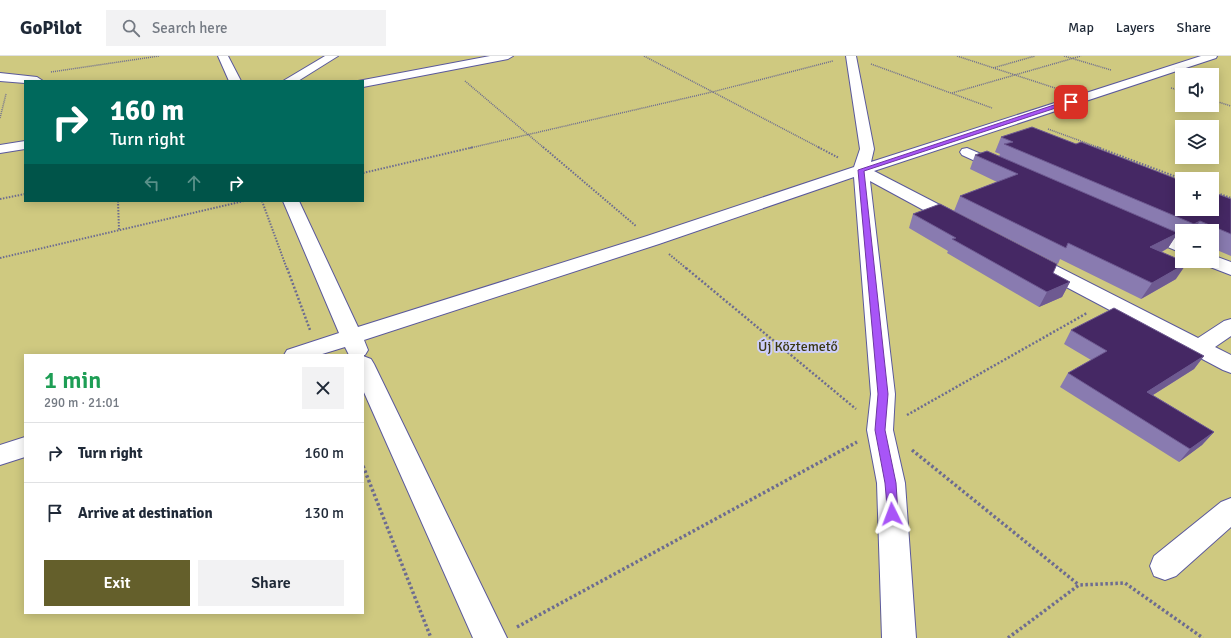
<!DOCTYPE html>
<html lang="en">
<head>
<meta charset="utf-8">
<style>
	:root { --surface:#fff; --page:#f2f2f3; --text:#1f2937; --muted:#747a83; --line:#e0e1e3; --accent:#645f2b }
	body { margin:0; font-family:Signika,sans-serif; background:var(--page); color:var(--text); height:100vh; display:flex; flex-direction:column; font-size:15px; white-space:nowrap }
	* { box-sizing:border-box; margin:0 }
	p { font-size:13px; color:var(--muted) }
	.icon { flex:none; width:22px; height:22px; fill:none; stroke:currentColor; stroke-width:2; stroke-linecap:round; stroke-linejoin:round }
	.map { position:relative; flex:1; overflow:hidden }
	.side { position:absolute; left:24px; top:298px; width:340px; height:260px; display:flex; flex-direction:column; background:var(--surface); border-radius:0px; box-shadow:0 2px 10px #0003 }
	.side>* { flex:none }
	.top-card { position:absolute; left:24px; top:24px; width:340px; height:122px; border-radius:0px; box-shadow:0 2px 10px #0003; background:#00695c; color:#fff; overflow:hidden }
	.buttons { position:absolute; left:1175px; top:12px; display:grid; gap:8px }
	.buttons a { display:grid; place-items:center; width:44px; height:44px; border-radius:0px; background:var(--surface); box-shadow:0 2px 10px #0003; font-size:20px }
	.pin { position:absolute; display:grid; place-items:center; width:34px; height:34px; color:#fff; margin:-17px; border-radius:8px; box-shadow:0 2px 6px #0006 }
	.me { position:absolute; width:44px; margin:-22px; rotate:357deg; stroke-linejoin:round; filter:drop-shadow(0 0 3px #0008) }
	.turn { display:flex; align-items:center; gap:14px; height:84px; padding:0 20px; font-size:18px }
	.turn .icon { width:52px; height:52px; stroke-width:2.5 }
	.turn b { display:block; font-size:28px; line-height:34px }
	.lanes { display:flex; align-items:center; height:38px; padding:0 20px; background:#0003; justify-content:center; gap:20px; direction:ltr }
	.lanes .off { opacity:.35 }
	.round { display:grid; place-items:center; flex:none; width:42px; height:42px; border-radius:0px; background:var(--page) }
	.headline { display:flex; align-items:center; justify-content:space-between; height:68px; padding:0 20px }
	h1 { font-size:24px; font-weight:600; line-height:30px; color:#1e9e55 }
	.cta { display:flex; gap:8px; margin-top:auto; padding:8px 20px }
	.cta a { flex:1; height:46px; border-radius:0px; background:var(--accent); color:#fff; font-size:16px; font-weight:600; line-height:46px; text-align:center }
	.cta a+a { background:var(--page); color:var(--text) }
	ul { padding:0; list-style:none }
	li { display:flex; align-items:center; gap:12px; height:60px; padding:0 20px; border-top:1px solid var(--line) }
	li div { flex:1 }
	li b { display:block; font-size:15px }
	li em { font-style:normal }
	header { display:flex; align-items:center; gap:24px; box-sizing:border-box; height:56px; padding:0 20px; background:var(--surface); border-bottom:1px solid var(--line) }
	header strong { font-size:19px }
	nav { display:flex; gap:22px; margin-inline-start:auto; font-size:14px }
	.search { width:280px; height:36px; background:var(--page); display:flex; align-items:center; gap:10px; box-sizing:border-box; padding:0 14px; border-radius:0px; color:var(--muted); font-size:15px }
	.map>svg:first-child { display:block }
	.green { fill:#cfc980; fill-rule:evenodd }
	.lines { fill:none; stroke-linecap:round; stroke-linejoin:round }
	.minor-casing { stroke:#5b599b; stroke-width:2 }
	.path-far3 { stroke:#6d6c90; stroke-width:1.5; stroke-dasharray:1 1; stroke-linecap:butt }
	.path-far2 { stroke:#6d6c90; stroke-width:2; stroke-dasharray:1.5 1.5; stroke-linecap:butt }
	.path-far1 { stroke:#6d6c90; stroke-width:2.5; stroke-dasharray:2 2; stroke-linecap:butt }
	.path { stroke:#6d6c90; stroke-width:3.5; stroke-dasharray:2.5 2.5; stroke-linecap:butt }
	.minor { fill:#fff; fill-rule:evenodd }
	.wall { fill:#897bb0 }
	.shaded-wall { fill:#6e5a91 }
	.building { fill:#452864; stroke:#6e5a91 }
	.route { fill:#a855f7; stroke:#6d37a1 }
	.labels { text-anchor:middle; stroke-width:4; stroke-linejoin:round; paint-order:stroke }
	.park-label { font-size:14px; fill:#3b3813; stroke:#cdcefb }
</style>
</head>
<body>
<header>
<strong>GoPilot</strong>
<div class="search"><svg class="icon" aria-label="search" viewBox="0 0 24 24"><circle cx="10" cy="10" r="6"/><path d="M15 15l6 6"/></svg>Search here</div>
<nav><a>Map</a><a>Layers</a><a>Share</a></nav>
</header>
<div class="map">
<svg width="1231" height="582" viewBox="0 0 1231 582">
	<rect width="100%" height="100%" fill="#cdcefb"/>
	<path class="green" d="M 0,0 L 1231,0 L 1231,582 L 0,582 ZM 1182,19 L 1212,19 L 1212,49 L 1182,49 ZM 25,25 L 363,25 L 363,145 L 25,145 ZM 1182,71 L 1212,71 L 1212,101 L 1182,101 ZM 1182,123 L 1212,123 L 1212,153 L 1182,153 ZM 1182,175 L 1212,175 L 1212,205 L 1182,205 ZM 25,299 L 363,299 L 363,557 L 25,557 Z"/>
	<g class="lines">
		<g class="minor-casing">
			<path id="minor" d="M 218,0 L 228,0 L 241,25 L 229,25 Z
				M 325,0 L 338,0 L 298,25 L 283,25 Z
				M 490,0 L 513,0 L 508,3 L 363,31 L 363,25 L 358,25 Z
				M 846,0 L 856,0 L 874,93 L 871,106 L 1201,0 L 1217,0 L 1216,2 L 874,115 L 965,162 L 968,166 L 965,170 L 959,171 L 953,170 L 870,125 L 895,338 L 893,374 L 905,427 L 916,582 L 882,582 L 877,427 L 867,374 L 871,338 L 854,121 L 659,188 L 364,284 L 368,294 L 365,299 L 349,299 L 345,291 L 319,299 L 284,299 L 287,294 L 339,277 L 283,145 L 299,145 L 358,271 L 647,180 L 854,111 L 860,93 Z
				M 0,17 L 37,21 L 43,25 L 25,25 L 25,27 L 0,25 Z
				M 25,85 L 25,93 L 0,97 L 0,89 Z
				M 967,92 L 1007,109 L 1010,112 L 1007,115 L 997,115 L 962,99 L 960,96 L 962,93 Z
				M 1145,170 L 1182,185 L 1182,197 L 1139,179 L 1136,175 L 1139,171 Z
				M 1026,196 L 1033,198 L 1198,282 L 1224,265 L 1231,263 L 1231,280 L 1215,291 L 1231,299 L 1231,317 L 1223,314 L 1019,206 L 1017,202 L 1019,198 Z
				M 1212,199 L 1231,206 L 1231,219 L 1205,209 L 1203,205 L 1212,205 Z
				M 363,300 L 371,303 L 374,308 L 507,582 L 473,582 L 363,334 Z
				M 25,381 L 25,401 L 0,409 L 0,389 Z
				M 1231,442 L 1231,471 L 1176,520 L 1165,524 L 1154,520 L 1150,510 L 1154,500 L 1221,446 Z"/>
		</g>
		<path class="path-far3" d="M 644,0 L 820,92
			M 957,0 L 1055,32
			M 1064,0 L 1111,14
			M 871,8 L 992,52
			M 993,12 L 1035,0
			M 51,16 L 159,0
			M 465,25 L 544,92
			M 1171,32 L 1182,35
			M 952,37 L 1081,0
			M 1212,44 L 1231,50
			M 0,62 L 6,38
			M 1048,73 L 1100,92
			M 470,92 L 712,36 L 833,5"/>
		<path class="path-far2" d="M 543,91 L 636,170
			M 818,91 L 839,102
			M 1097,91 L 1182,123
			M 363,117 L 474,91
			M 1212,135 L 1231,142
			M 0,143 L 25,138
			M 118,145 L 119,174
			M 262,145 L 287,213
			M 669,198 L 687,213
			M 0,202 L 244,145"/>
		<path class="path-far1" d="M 287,212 L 310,274
			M 686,212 L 856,353
			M 907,359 L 1087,257"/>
		<path class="path" d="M 912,394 L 1079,529
			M 363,410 L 431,582
			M 517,571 L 857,386
			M 1008,582 L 1079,529 L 1125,527 L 1203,582"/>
		<use href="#minor" class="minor"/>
	</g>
	<path class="wall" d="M 1001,81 L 1076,88 L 1231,143 L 1231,200 L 1212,192 L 1212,175 L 1182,175 L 1182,184 L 1175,181 L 1168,192 L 1162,196 L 1176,223 L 1141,243 L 1060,203 L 1058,208 L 954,155 L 960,140 L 997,126 L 970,113 L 975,99 L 999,100 L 1000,98 L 995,96 Z
		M 913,158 L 1053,217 L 1070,226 L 1062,241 L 1039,251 L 947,197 L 948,195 L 909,172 Z
		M 1071,274 L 1204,300 L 1194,313 L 1153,339 L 1214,376 L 1202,389 L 1179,406 L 1060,331 L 1068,317 L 1091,304 L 1064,288 Z"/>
	<path class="shaded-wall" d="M 1200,165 L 1193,175 L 1190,175 L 1194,168 Z
		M 1178,177 L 1168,192 L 1141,207 L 1150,191 Z
		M 1187,207 L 1176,223 L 1141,243 L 1152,227 Z
		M 1070,226 L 1062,241 L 1039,251 L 1047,236 Z
		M 1204,300 L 1194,313 L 1137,349 L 1147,336 Z
		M 1214,376 L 1202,389 L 1179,406 L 1190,393 Z"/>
	<path class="building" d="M 1032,71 L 1076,88 L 1081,86 L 1182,125 L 1182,153 L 1212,153 L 1212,136 L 1231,143 L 1231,178 L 1200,165 L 1194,168 L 1004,88 L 1013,86 L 1001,81 Z
		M 987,95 L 1178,177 L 1150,191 L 1187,207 L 1152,227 L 1068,187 L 1066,192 L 960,140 L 1018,118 L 975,99 Z
		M 940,148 L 1057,208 L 1053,217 L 1070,226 L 1047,236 L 952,183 L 956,182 L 913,158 Z
		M 1114,252 L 1204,300 L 1147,336 L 1214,376 L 1190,393 L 1068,317 L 1107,295 L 1071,274 Z"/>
	<path class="route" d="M 1069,44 L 1074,46 L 864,115 L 888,338 L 885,374 L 896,427 L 898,458 L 897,462 L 892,463 L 888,462 L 885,427 L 875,374 L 878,338 L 858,114 Z"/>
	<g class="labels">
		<g class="park-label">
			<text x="798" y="295">Új Köztemető</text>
		</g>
	</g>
</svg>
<div class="buttons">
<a><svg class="icon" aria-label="sound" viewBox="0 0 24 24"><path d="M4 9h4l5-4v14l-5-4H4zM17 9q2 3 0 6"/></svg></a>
<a><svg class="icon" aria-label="layers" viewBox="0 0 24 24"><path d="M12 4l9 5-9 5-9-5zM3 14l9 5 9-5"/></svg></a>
<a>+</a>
<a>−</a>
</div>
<div class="pin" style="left:1071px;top:46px;background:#d93025"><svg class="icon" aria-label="arrive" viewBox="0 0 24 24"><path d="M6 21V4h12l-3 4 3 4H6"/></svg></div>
<svg class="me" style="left:892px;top:458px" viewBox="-20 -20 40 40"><path d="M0-17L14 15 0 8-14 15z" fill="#a855f7" stroke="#fff" stroke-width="4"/></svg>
<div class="top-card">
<div class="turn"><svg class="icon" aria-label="right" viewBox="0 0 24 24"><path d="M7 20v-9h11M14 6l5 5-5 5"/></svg><div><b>160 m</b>Turn right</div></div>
<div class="lanes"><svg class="icon off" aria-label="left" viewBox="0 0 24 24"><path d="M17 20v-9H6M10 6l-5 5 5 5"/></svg><svg class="icon off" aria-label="ahead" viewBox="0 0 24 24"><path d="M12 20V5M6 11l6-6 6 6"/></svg><svg class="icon" aria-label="right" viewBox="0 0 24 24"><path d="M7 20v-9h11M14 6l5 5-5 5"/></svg></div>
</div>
<section class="side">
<div class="headline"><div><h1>1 min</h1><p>290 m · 21:01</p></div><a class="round"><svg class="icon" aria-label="close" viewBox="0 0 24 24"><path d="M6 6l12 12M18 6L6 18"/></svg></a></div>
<ul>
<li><svg class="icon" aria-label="right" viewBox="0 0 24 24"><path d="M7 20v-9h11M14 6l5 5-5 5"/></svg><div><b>Turn right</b></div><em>160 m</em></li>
<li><svg class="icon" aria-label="arrive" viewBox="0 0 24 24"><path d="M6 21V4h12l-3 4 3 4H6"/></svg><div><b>Arrive at destination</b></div><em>130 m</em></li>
</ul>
<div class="cta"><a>Exit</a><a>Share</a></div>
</section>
</div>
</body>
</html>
